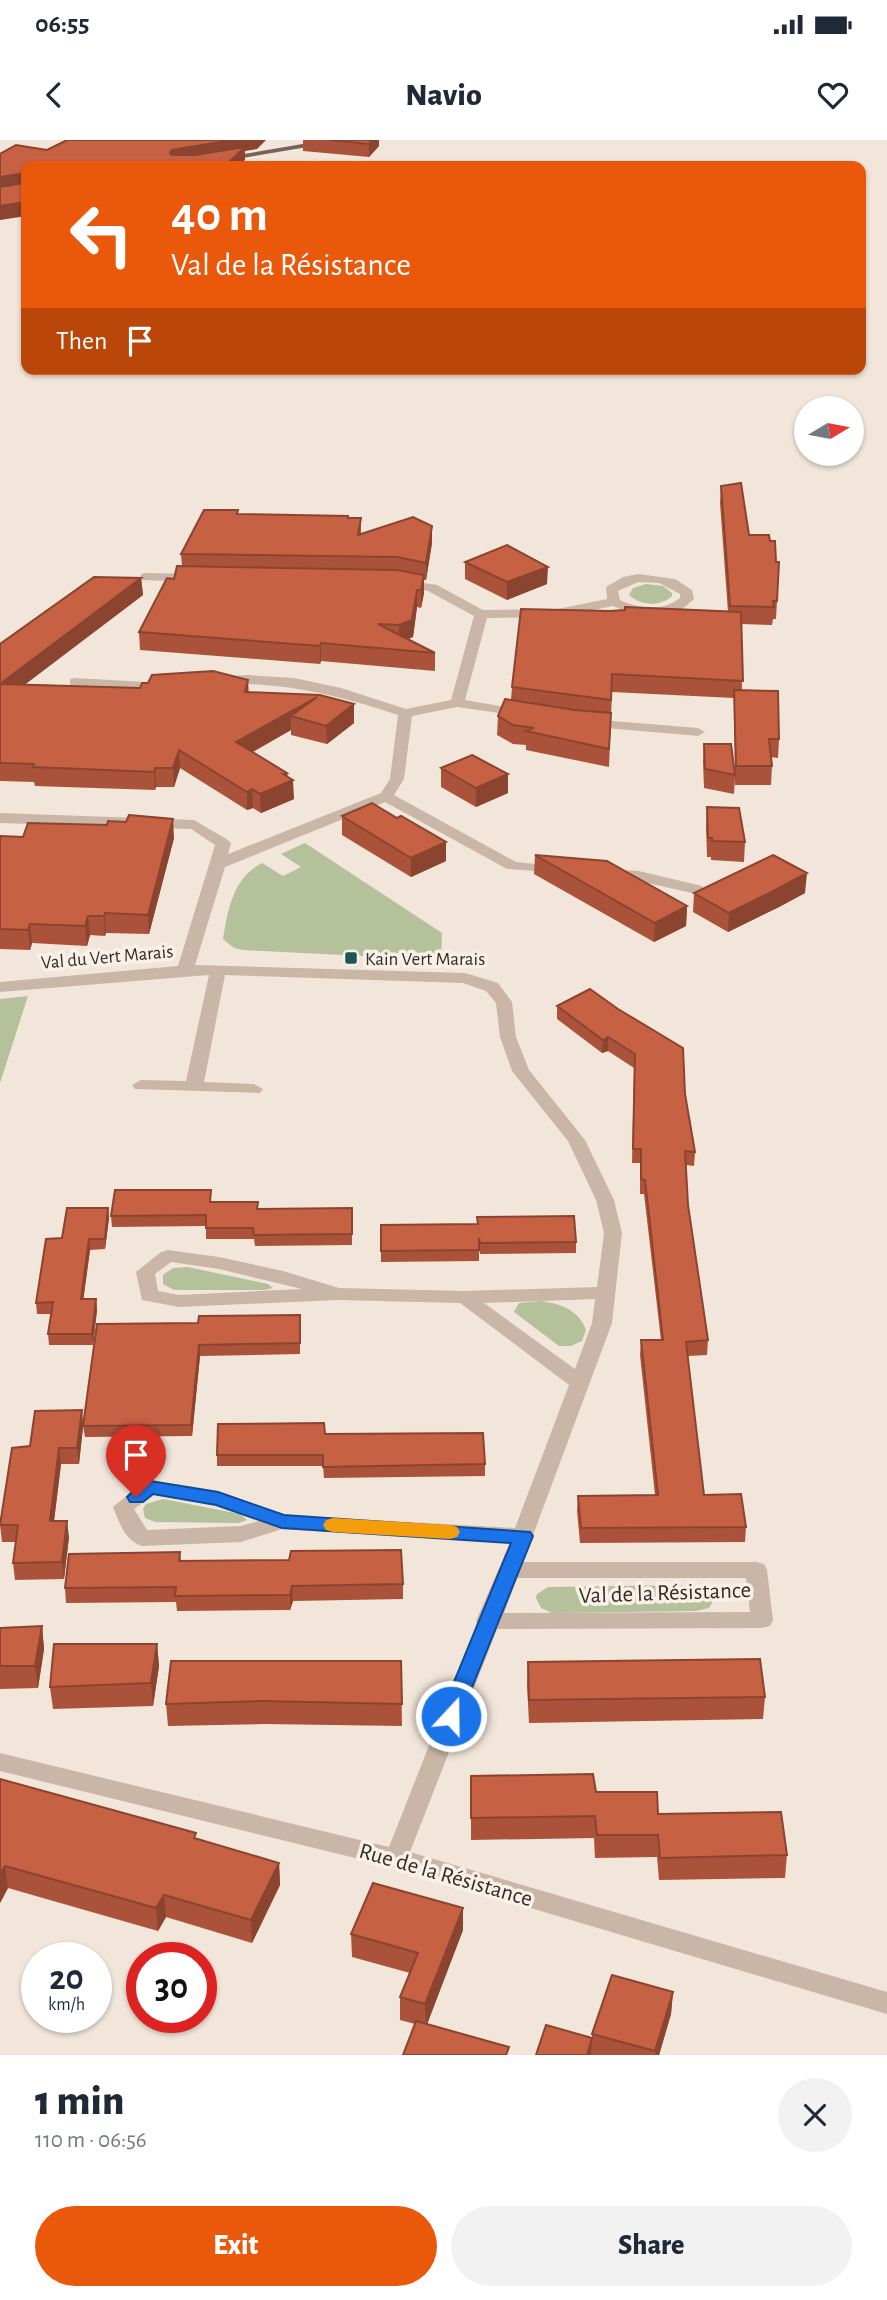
<!DOCTYPE html>
<html lang="en">
<head>
<meta charset="utf-8">
<style>
	:root { --surface:#fff; --page:#f2f2f3; --text:#1f2937; --muted:#747a83; --accent:#ea580c }
	body { margin:0; font-family:"Alegreya Sans",sans-serif; background:var(--page); color:var(--text); height:100vh; display:flex; flex-direction:column; font-size:26px; white-space:nowrap }
	* { box-sizing:border-box; margin:0 }
	p { font-size:23px; color:var(--muted) }
	.icon { flex:none; width:38px; height:38px; fill:none; stroke:currentColor; stroke-width:2; stroke-linecap:round; stroke-linejoin:round }
	.map { position:relative; height:1915px; overflow:hidden }
	.drawer { display:flex; flex-direction:column; background:var(--surface); flex:1 }
	.drawer>* { flex:none }
	.top-card { position:absolute; left:21px; top:21px; width:845px; height:214px; border-radius:14px; box-shadow:0 2px 5px #0004; background:#ea580c; color:#fff; overflow:hidden }
	.needle { width:46px; rotate:80deg }
	.controls { position:absolute; left:794px; top:256px; display:grid; gap:14px }
	.controls a { display:grid; place-items:center; width:70px; height:70px; border-radius:50%; background:var(--surface); box-shadow:0 2px 5px #0004; font-size:35px }
	.speed { position:absolute; left:21px; top:1802px; display:flex; gap:14px; font-size:35px; font-weight:700; text-align:center }
	.speed>* { display:grid; place-content:center; width:91px; height:91px; border-radius:50%; background:var(--surface); box-shadow:0 2px 5px #0004; line-height:1 }
	.speed small { font-size:18px; font-weight:400 }
	.speed .limit { border:10px solid #d22; background:#fff; color:#111 }
	.pin { position:absolute; display:grid; place-items:center; width:60px; height:60px; color:#fff; margin:-72px -30px; border-radius:50% 50% 50% 0; rotate:-45deg; box-shadow:0 0 7px #0007 }
	.pin .icon { rotate:45deg }
	.me { position:absolute; width:77px; margin:-38px; rotate:21deg; stroke-linejoin:round; filter:drop-shadow(0 0 5px #0008) }
	.turn { display:flex; align-items:center; gap:24px; height:147px; padding:0 35px; font-size:32px }
	.turn .icon { width:91px; height:91px; stroke-width:2.5 }
	.turn b { display:block; font-size:49px; line-height:60px }
	.then { display:flex; align-items:center; height:66px; padding:0 35px; background:#0003; gap:14px; font-size:26px }
	.round { display:grid; place-items:center; flex:none; width:74px; height:74px; border-radius:37px; background:var(--page) }
	.headline { display:flex; align-items:center; justify-content:space-between; height:119px; padding:0 35px }
	h1 { font-size:42px; font-weight:800; line-height:52px }
	.primary-button { display:flex; gap:14px; margin-top:auto; padding:14px 35px }
	.primary-button a { flex:1; height:80px; border-radius:42px; background:var(--accent); color:#fff; font-size:28px; font-weight:800; line-height:80px; text-align:center }
	.primary-button a+a { background:var(--page); color:var(--text) }
	.status { display:flex; justify-content:space-between; align-items:center; height:49px; padding:0 35px; background:var(--surface); direction:ltr }
	.status svg { height:19px; fill:currentColor }
	header { display:flex; justify-content:space-between; align-items:center; height:91px; padding:0 35px; background:var(--surface); font-size:32px; font-weight:800 }
	.map>svg:first-child { display:block }
	.green { fill:#b4c19a }
	.lines { fill:none; stroke-linecap:round; stroke-linejoin:round }
	.street { fill:#cab6a6; fill-rule:evenodd }
	.primary { fill:#786258; fill-rule:evenodd }
	.wall { fill:#ab533a }
	.shaded-wall { fill:#8b442f }
	.building { fill:#c76143; stroke:#8b442f; stroke-width:2 }
	.route { fill:#1a73e8; stroke:#114b97; stroke-width:2 }
	.slow { fill:#f59e0b }
	.poi-dot { fill:#1c5558; stroke:#f9f1e7; stroke-width:2.5 }
	.labels { text-anchor:middle; stroke-width:7; stroke-linejoin:round; paint-order:stroke }
	.street-label { font-size:19px; fill:#362c27; stroke:#f9f1e7 }
	.poi-label { font-size:19px; fill:#362c27; stroke:#f9f1e7; text-anchor:start }
	.near-street-label { font-size:23px; fill:#362c27; stroke:#f9f1e7 }
</style>
</head>
<body>
<div class="status"><b>06:55</b><svg viewBox="0 0 49 12"><path d="M0 12V9h3v3zM5 12V6h3v6zM10 12V3h3v9zM15 12V0h3v12zM26 1h20v11H26zM47 4h2v5h-2z"/></svg></div>
<header><svg class="icon" aria-label="back" viewBox="0 0 24 24"><path d="M15 5l-7 7 7 7"/></svg>Navio<svg class="icon" aria-label="heart" viewBox="0 0 24 24"><path d="M12 20l-8-8c-3-5 5-10 8-4 3-6 11-1 8 4z"/></svg></header>
<div class="map">
<svg width="887" height="1915" viewBox="0 0 887 1915">
	<rect width="100%" height="100%" fill="#f2e6da"/>
	<path class="green" d="M 646,444 L 663,446 L 672,453 L 672,456 C 660,467 641,466 629,455 L 633,448 Z
		M 305,703 L 442,793 L 441,820 L 243,810 L 234,808 L 223,799 C 228,769 233,738 262,723 L 283,736 L 301,727 L 281,714 Z
		M 28,856 L 0,943 L 0,859 Z
		M 188,1127 L 268,1144 L 273,1148 L 265,1150 L 174,1150 L 163,1144 L 163,1135 L 173,1128 Z
		M 540,1161 C 561,1164 578,1169 586,1190 L 582,1201 L 571,1206 L 559,1206 L 514,1172 L 519,1163 Z
		M 163,1359 L 240,1374 L 247,1380 L 239,1383 L 155,1382 L 145,1378 L 143,1369 L 146,1364 Z
		M 696,1445 C 705,1447 711,1449 714,1459 L 709,1468 L 696,1471 L 552,1473 L 541,1468 L 536,1458 L 537,1454 L 548,1447 Z"/>
	<g class="lines">
		<path class="street" d="M 146,433 L 196,434 L 203,438 L 196,442 L 141,440 L 141,434 Z
			M 638,434 L 675,439 L 692,450 L 694,459 L 679,472 L 662,476 L 634,475 L 613,466 L 558,477 L 487,478 L 465,560 L 528,571 L 528,577 L 457,567 L 412,576 L 404,639 L 394,655 L 516,722 L 562,727 L 564,730 L 562,733 L 507,729 L 385,662 L 225,727 L 195,825 L 465,833 L 498,843 L 512,862 L 516,897 L 529,930 L 585,1000 L 614,1060 L 622,1093 L 612,1183 L 523,1422 L 756,1422 L 764,1424 L 767,1430 L 773,1480 L 770,1486 L 762,1488 L 497,1489 L 410,1712 L 887,1852 L 887,1874 L 396,1728 L 0,1631 L 0,1613 L 389,1707 L 477,1484 L 476,1481 L 510,1403 L 282,1389 L 241,1402 L 142,1406 C 125,1401 119,1382 113,1367 L 143,1342 L 150,1340 L 218,1351 L 284,1375 L 515,1388 L 569,1245 L 460,1163 L 338,1160 L 179,1167 L 142,1160 L 136,1132 L 161,1112 L 168,1110 L 219,1117 L 283,1131 L 339,1148 L 464,1151 L 597,1147 L 604,1093 L 596,1060 L 568,1001 L 512,931 L 500,897 L 496,863 L 486,851 L 463,843 L 225,835 L 204,942 L 254,944 L 263,949 L 260,953 L 135,949 L 132,945 L 141,940 L 186,941 L 209,835 L 0,852 L 0,842 L 178,826 L 215,705 L 191,689 L 0,683 L 0,673 L 194,680 L 228,700 L 231,703 L 228,714 L 381,653 L 390,639 L 398,575 C 338,555 284,542 221,544 L 214,540 L 216,537 L 247,535 L 294,538 L 341,548 L 406,569 L 451,560 L 474,476 L 428,451 L 397,445 L 397,439 L 437,445 L 483,470 L 558,469 L 607,459 L 606,447 L 623,437 ZM 638,442 L 659,443 L 680,454 L 680,458 C 661,472 641,469 620,460 L 618,451 ZM 171,1122 L 219,1129 L 302,1149 L 179,1155 L 158,1151 L 155,1134 ZM 595,1159 L 592,1183 L 575,1229 L 484,1163 ZM 154,1355 L 215,1365 L 259,1381 L 241,1386 L 147,1390 L 134,1369 ZM 517,1438 L 746,1438 L 750,1472 L 504,1473 Z
			M 75,538 L 165,543 L 172,547 L 165,551 L 70,545 L 70,539 Z
			M 588,579 L 698,588 L 705,592 L 698,596 L 583,586 L 581,583 Z
			M 608,729 L 639,731 L 702,746 L 704,749 L 696,754 L 639,741 L 602,737 L 600,734 Z"/>
		<path class="primary" d="M 326,0 L 349,0 L 195,26 L 173,26 Z"/>
	</g>
	<path class="wall" d="M 303,0 L 379,0 L 379,6 L 369,17 L 303,11 Z
		M 721,346 L 749,395 L 777,461 L 776,479 L 773,479 L 772,485 L 741,484 L 742,550 L 779,599 L 778,618 L 771,617 L 772,626 L 771,645 L 735,645 L 735,638 L 734,654 L 704,648 L 703,622 L 704,604 L 735,632 L 734,558 L 612,552 L 609,627 L 526,610 L 526,605 L 513,604 L 497,595 L 498,576 L 511,560 L 512,547 L 610,471 L 728,472 L 720,363 Z
		M 238,374 L 361,378 L 361,394 L 432,386 L 432,403 L 426,440 L 424,440 L 424,453 L 421,468 L 417,467 L 413,497 L 408,499 L 435,513 L 435,531 L 321,521 L 320,524 L 140,510 L 139,492 L 182,426 L 181,414 Z
		M 465,422 L 547,444 L 507,460 L 465,439 Z
		M 141,438 L 143,455 L 25,544 L 248,552 L 354,564 L 354,583 L 327,604 L 291,595 L 291,590 L 253,612 L 287,633 L 294,659 L 261,673 L 253,668 L 247,670 L 180,628 L 174,647 L 156,647 L 155,650 L 35,646 L 34,642 L 0,641 L 0,504 Z
		M 441,628 L 508,634 L 508,653 L 476,667 L 441,647 Z
		M 707,667 L 745,702 L 744,722 L 711,720 L 711,717 L 707,717 L 706,686 Z
		M 342,676 L 397,678 L 446,721 L 411,737 L 342,695 Z
		M 0,696 L 174,698 L 149,794 L 106,793 L 105,796 L 90,795 L 87,806 L 32,803 L 30,810 L 0,809 Z
		M 535,715 L 687,766 L 686,786 L 654,802 L 534,734 Z
		M 694,753 L 805,753 L 779,767 L 728,792 L 693,772 Z
		M 590,849 L 685,954 L 695,1012 L 694,1026 L 686,1025 L 688,1065 L 708,1200 L 707,1215 L 688,1216 L 704,1355 L 746,1387 L 745,1402 L 580,1403 L 577,1371 L 578,1356 L 655,1355 L 640,1215 L 641,1200 L 661,1200 L 644,1054 L 640,1054 L 640,1023 L 632,1023 L 634,928 L 608,911 L 602,913 L 557,879 L 557,866 Z
		M 212,1062 L 258,1062 L 258,1069 L 352,1068 L 352,1105 L 255,1106 L 254,1099 L 206,1099 L 206,1086 L 112,1087 L 111,1076 Z
		M 108,1068 L 109,1078 L 105,1109 L 90,1110 L 83,1159 L 96,1159 L 97,1170 L 93,1205 L 49,1205 L 48,1194 L 51,1174 L 37,1174 L 36,1163 L 62,1098 Z
		M 477,1077 L 576,1102 L 576,1113 L 480,1114 L 479,1109 L 479,1121 L 381,1122 L 381,1085 L 477,1084 Z
		M 300,1175 L 300,1214 L 200,1216 L 192,1296 L 85,1297 L 83,1286 L 198,1183 Z
		M 82,1270 L 83,1287 L 79,1324 L 61,1324 L 54,1381 L 69,1397 L 64,1439 L 15,1440 L 13,1423 L 16,1402 L 2,1402 L 0,1385 L 30,1306 Z
		M 325,1294 L 485,1324 L 485,1336 L 324,1338 L 323,1326 L 217,1326 L 217,1315 Z
		M 180,1412 L 181,1421 L 403,1444 L 403,1459 L 293,1461 L 290,1470 L 177,1471 L 176,1462 L 66,1463 L 65,1448 Z
		M 42,1486 L 44,1509 L 38,1548 L 0,1549 L 0,1492 Z
		M 157,1504 L 159,1526 L 153,1566 L 53,1569 L 50,1547 Z
		M 401,1521 L 402,1586 L 264,1584 L 168,1586 L 166,1564 Z
		M 528,1522 L 765,1557 L 763,1579 L 529,1583 L 527,1545 Z
		M 471,1636 L 596,1652 L 658,1674 L 787,1715 L 785,1738 L 659,1740 L 657,1717 L 595,1718 L 594,1698 L 471,1700 Z
		M 0,1639 L 279,1723 L 280,1745 L 252,1803 L 166,1777 L 158,1791 L 8,1748 L 0,1763 Z
		M 463,1790 L 427,1884 L 415,1884 L 400,1880 L 400,1857 L 410,1833 L 352,1817 L 351,1794 Z
		M 673,1852 L 671,1874 L 659,1915 L 536,1915 L 592,1898 L 592,1894 Z"/>
	<path class="shaded-wall" d="M 233,0 L 266,0 L 257,9 L 245,11 L 245,20 L 239,26 L 173,23 L 170,13 L 172,10 Z
		M 372,0 L 379,0 L 379,6 L 369,17 L 369,4 Z
		M 26,33 L 26,46 L 0,50 L 0,37 Z
		M 26,62 L 26,76 L 0,80 L 0,66 Z
		M 432,386 L 432,403 L 426,440 L 426,423 Z
		M 548,427 L 547,444 L 507,460 L 507,442 Z
		M 424,435 L 424,453 L 421,468 L 421,450 Z
		M 141,438 L 143,455 L 2,562 L 0,544 Z
		M 417,450 L 417,467 L 413,497 L 399,503 L 399,485 Z
		M 321,503 L 321,521 L 320,524 L 320,506 Z
		M 248,540 L 249,558 L 245,552 Z
		M 317,557 L 291,576 L 291,590 L 237,620 L 236,602 Z
		M 354,564 L 354,583 L 327,604 L 326,586 Z
		M 179,610 L 180,628 L 174,647 L 173,628 Z
		M 155,628 L 156,647 L 155,650 L 154,632 Z
		M 287,633 L 288,643 L 293,640 L 294,659 L 261,673 L 260,654 L 283,634 Z
		M 508,634 L 508,653 L 476,667 L 476,648 Z
		M 252,649 L 253,668 L 247,670 L 247,652 Z
		M 173,679 L 174,698 L 149,794 L 148,775 Z
		M 446,702 L 446,721 L 411,737 L 411,718 Z
		M 807,733 L 805,753 L 779,767 L 728,792 L 729,773 Z
		M 687,766 L 686,786 L 654,802 L 655,783 Z
		M 105,773 L 106,793 L 105,796 L 104,776 Z
		M 88,776 L 90,795 L 87,806 L 85,786 Z
		M 30,784 L 32,803 L 30,810 L 28,790 Z
		M 608,897 L 608,911 L 602,913 L 603,900 Z
		M 108,1068 L 109,1078 L 105,1109 L 105,1099 Z
		M 89,1099 L 90,1110 L 82,1170 L 81,1159 Z
		M 96,1159 L 97,1170 L 93,1205 L 92,1194 Z
		M 199,1205 L 200,1216 L 192,1296 L 191,1285 Z
		M 82,1270 L 83,1287 L 79,1324 L 77,1308 Z
		M 59,1308 L 61,1324 L 52,1397 L 50,1381 Z
		M 67,1381 L 69,1397 L 64,1439 L 62,1422 Z
		M 292,1446 L 293,1461 L 290,1470 L 290,1455 Z
		M 42,1486 L 44,1509 L 38,1548 L 35,1526 Z
		M 157,1504 L 159,1526 L 153,1566 L 151,1543 Z
		M 279,1723 L 280,1745 L 252,1803 L 251,1780 Z
		M 5,1726 L 8,1748 L 0,1763 L 0,1734 Z
		M 164,1755 L 166,1777 L 158,1791 L 156,1768 Z
		M 463,1768 L 463,1790 L 426,1887 L 425,1864 Z
		M 673,1852 L 671,1874 L 659,1915 L 655,1915 Z
		M 592,1898 L 591,1915 L 587,1915 Z"/>
	<path class="building" d="M 67,0 L 233,0 L 172,10 L 170,13 L 172,15 L 195,15 L 245,7 L 225,26 L 26,26 L 26,33 L 0,37 L 0,14 L 16,5 L 47,10 Z
		M 330,0 L 372,0 L 369,4 Z
		M 26,35 L 26,62 L 0,66 L 0,47 L 25,43 Z
		M 741,343 L 749,395 L 769,395 L 770,401 L 775,401 L 776,422 L 779,422 L 777,461 L 773,461 L 774,467 L 730,466 L 721,346 Z
		M 204,370 L 238,370 L 237,374 L 348,376 L 348,378 L 361,378 L 358,395 L 413,377 L 432,386 L 426,423 L 397,417 L 181,414 Z
		M 507,405 L 548,427 L 507,442 L 465,422 Z
		M 177,426 L 397,430 L 424,435 L 421,450 L 417,450 L 412,480 L 399,485 L 378,484 L 435,513 L 321,503 L 320,506 L 139,492 L 167,438 L 174,439 Z
		M 94,437 L 141,438 L 0,544 L 140,548 L 142,543 L 148,543 L 152,535 L 213,531 L 248,540 L 245,552 L 320,555 L 354,564 L 326,586 L 291,576 L 317,557 L 236,602 L 287,633 L 283,634 L 293,640 L 260,654 L 252,649 L 247,652 L 179,610 L 173,628 L 155,628 L 154,632 L 33,627 L 34,624 L 0,623 L 0,504 Z
		M 625,467 L 741,472 L 743,541 L 612,534 L 611,560 L 512,547 L 521,469 L 610,471 L 625,470 Z
		M 734,550 L 778,551 L 779,599 L 769,599 L 772,626 L 736,626 Z
		M 505,559 L 575,570 L 611,573 L 609,609 L 526,591 L 534,588 L 513,585 L 498,576 Z
		M 704,604 L 731,604 L 735,635 L 705,629 Z
		M 472,615 L 508,634 L 476,648 L 441,628 Z
		M 372,663 L 397,678 L 401,676 L 446,702 L 411,718 L 342,676 Z
		M 707,667 L 739,668 L 745,702 L 712,701 L 712,698 L 708,698 Z
		M 129,675 L 173,679 L 148,775 L 105,773 L 104,776 L 88,776 L 85,786 L 30,784 L 28,790 L 0,789 L 0,696 L 23,697 L 28,683 L 107,685 L 108,681 L 126,682 Z
		M 535,715 L 607,721 L 687,766 L 655,783 Z
		M 773,715 L 807,733 L 781,747 L 729,773 L 694,753 Z
		M 590,849 L 618,869 L 683,908 L 685,954 L 695,1012 L 685,1011 L 688,1065 L 708,1200 L 686,1202 L 704,1355 L 741,1354 L 746,1387 L 581,1388 L 578,1356 L 658,1355 L 641,1200 L 663,1200 L 645,1040 L 641,1039 L 641,1009 L 633,1009 L 635,914 L 608,897 L 603,900 L 557,866 Z
		M 115,1050 L 211,1050 L 210,1062 L 258,1062 L 257,1069 L 352,1068 L 352,1094 L 254,1095 L 253,1088 L 206,1088 L 206,1075 L 111,1076 Z
		M 67,1068 L 108,1068 L 105,1099 L 89,1099 L 81,1159 L 96,1159 L 92,1194 L 48,1194 L 53,1162 L 36,1163 L 46,1099 L 62,1098 Z
		M 574,1076 L 576,1102 L 480,1103 L 479,1098 L 479,1110 L 381,1111 L 381,1085 L 478,1084 L 477,1077 Z
		M 300,1175 L 300,1203 L 199,1205 L 191,1285 L 83,1286 L 97,1184 L 198,1183 L 199,1176 Z
		M 82,1270 L 77,1308 L 59,1308 L 50,1381 L 67,1381 L 62,1422 L 13,1423 L 18,1385 L 0,1385 L 12,1308 L 30,1306 L 35,1271 Z
		M 324,1283 L 325,1294 L 483,1293 L 485,1324 L 323,1327 L 323,1315 L 217,1315 L 218,1284 Z
		M 401,1410 L 403,1444 L 292,1446 L 290,1455 L 175,1456 L 176,1447 L 65,1448 L 69,1414 L 180,1412 L 179,1421 L 289,1420 L 291,1411 Z
		M 42,1486 L 35,1526 L 0,1526 L 0,1488 Z
		M 54,1504 L 157,1504 L 151,1543 L 50,1547 Z
		M 760,1519 L 765,1557 L 529,1560 L 528,1522 Z
		M 171,1521 L 401,1521 L 402,1564 L 262,1561 L 166,1564 Z
		M 593,1634 L 596,1652 L 657,1652 L 658,1674 L 781,1672 L 787,1715 L 660,1718 L 658,1695 L 597,1695 L 595,1676 L 471,1678 L 471,1636 Z
		M 0,1639 L 196,1693 L 194,1698 L 279,1723 L 251,1780 L 164,1755 L 156,1768 L 5,1726 L 0,1734 Z
		M 373,1743 L 463,1768 L 425,1864 L 400,1857 L 418,1813 L 351,1794 Z
		M 612,1835 L 673,1852 L 655,1911 L 592,1894 Z
		M 416,1881 L 509,1907 L 506,1915 L 403,1915 Z
		M 546,1885 L 592,1898 L 587,1915 L 536,1915 Z"/>
	<path class="route" d="M 150,1341 L 218,1352 L 284,1375 L 530,1392 L 533,1396 L 458,1582 L 451,1584 L 443,1582 L 440,1576 L 511,1403 L 282,1388 L 216,1365 L 153,1354 L 143,1362 L 130,1362 L 127,1357 L 143,1342 Z"/>
	<path class="slow" d="M 333,1378 L 450,1385 L 457,1387 L 460,1392 L 457,1397 L 450,1399 L 333,1392 L 326,1390 L 323,1385 L 326,1380 Z"/>
	<rect class="poi-dot" x="344" y="811" width="14" height="14" rx="3.5"/>
	<g class="labels">
		<g class="street-label">
			<text transform="translate(107 816) rotate(-5)" y="7">Val du Vert Marais</text>
		</g>
		<g class="poi-label">
			<text x="365" y="825">Kain Vert Marais</text>
		</g>
		<g class="near-street-label">
			<text transform="translate(665 1452) rotate(-2)" y="8">Val de la Résistance</text>
			<text transform="translate(446 1734) rotate(16)" y="8">Rue de la Résistance</text>
		</g>
	</g>
</svg>
<div class="controls">
<a><svg class="needle" viewBox="-14 -14 28 28"><path d="M0-13l5 13h-10z" fill="#e53935"/><path d="M0 13l5-13h-10z" fill="#747a83"/></svg></a>
</div>
<div class="speed"><div>20<small>km/h</small></div><div class="limit">30</div></div>
<div class="pin" style="left:136px;top:1357px;background:#d93025"><svg class="icon" aria-label="arrive" viewBox="0 0 24 24"><path d="M6 21V4h12l-3 4 3 4H6"/></svg></div>
<svg class="me" style="left:451px;top:1576px" viewBox="-20 -20 40 40"><circle r="17" fill="#1a73e8" stroke="#fff" stroke-width="3"/><path d="M0-11L8 9 0 5-8 9z" fill="#fff"/></svg>
<div class="top-card">
<div class="turn"><svg class="icon" aria-label="left" viewBox="0 0 24 24"><path d="M17 20v-9H6M10 6l-5 5 5 5"/></svg><div><b>40 m</b>Val de la Résistance</div></div>
<div class="then">Then<svg class="icon" aria-label="arrive" viewBox="0 0 24 24"><path d="M6 21V4h12l-3 4 3 4H6"/></svg></div>
</div>
</div>
<section class="drawer">
<div class="headline"><div><h1>1 min</h1><p>110 m · 06:56</p></div><a class="round"><svg class="icon" aria-label="close" viewBox="0 0 24 24"><path d="M6 6l12 12M18 6L6 18"/></svg></a></div>
<div class="primary-button"><a>Exit</a><a>Share</a></div>
</section>
</body>
</html>
